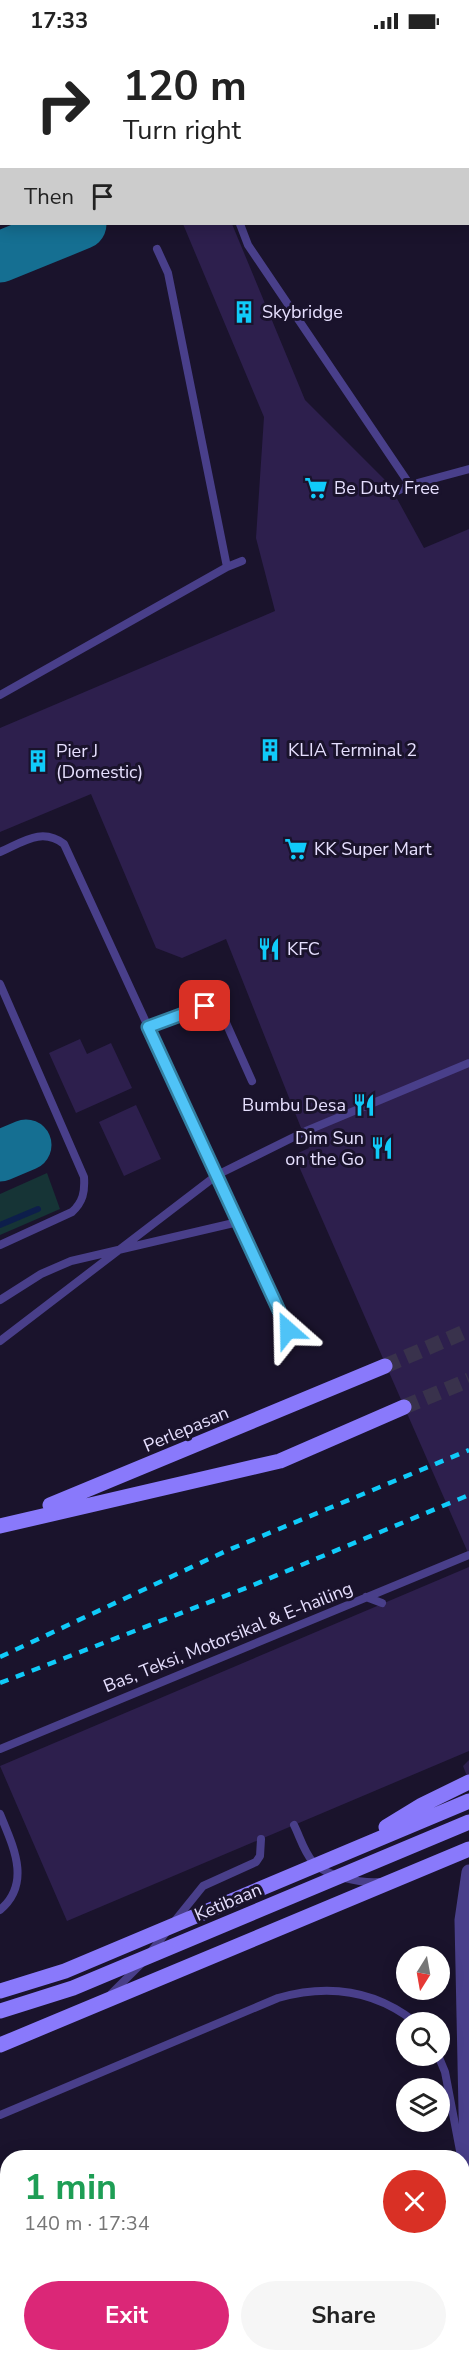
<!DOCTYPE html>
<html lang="en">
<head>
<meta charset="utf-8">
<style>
	:root { --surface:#fff; --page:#f6f6f6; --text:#222; --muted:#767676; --accent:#db2777 }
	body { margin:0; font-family:"Nunito Sans",sans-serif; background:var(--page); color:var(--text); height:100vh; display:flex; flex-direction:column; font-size:22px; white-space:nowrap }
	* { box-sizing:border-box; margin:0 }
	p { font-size:20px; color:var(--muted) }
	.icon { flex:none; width:33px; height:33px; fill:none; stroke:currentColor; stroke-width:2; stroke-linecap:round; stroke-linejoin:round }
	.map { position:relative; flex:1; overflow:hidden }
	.side { position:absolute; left:0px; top:2108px; width:470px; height:212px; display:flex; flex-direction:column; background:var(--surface); border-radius:24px 24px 0 0; box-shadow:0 3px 15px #0003 }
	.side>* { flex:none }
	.top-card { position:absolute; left:0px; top:0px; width:470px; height:183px; box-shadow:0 3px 15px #0003; background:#fff; color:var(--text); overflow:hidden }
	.needle { width:39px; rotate:191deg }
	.controls { position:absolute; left:396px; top:1904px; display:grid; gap:12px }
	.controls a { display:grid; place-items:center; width:54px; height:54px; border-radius:50%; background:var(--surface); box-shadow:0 3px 15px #0003; font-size:30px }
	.pin { position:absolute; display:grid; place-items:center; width:51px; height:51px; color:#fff; margin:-26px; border-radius:12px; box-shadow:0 3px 9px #0006 }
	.me { position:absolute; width:66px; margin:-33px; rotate:335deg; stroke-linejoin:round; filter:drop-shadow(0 0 4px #0008) }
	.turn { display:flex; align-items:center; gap:21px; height:126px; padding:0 24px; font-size:27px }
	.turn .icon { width:78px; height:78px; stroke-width:2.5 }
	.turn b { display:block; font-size:42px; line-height:51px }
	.then { display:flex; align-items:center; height:57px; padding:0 24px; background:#0003; gap:12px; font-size:22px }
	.round { display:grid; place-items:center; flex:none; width:63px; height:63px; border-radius:32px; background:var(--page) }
	.overview { display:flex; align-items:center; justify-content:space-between; height:102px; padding:0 24px }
	h1 { font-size:36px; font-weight:700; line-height:45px; color:#1e9e55 }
	.button { display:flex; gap:12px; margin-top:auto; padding:12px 24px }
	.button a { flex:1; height:69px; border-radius:36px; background:var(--accent); color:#fff; font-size:24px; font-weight:700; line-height:69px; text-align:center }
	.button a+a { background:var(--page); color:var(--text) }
	.status { display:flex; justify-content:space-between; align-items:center; height:42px; padding:0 30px; background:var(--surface); direction:ltr }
	.status svg { height:16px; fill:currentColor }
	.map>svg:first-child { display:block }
	.green { fill:#163436 }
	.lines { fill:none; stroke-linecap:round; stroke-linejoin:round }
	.stream { stroke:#0d1e4b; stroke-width:6 }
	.taxiway { stroke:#156f92; stroke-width:51 }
	.building { fill:#2d1f4d }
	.secondary-tunnel { stroke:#39324c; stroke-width:15; stroke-dasharray:15 8; stroke-linecap:butt }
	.lane { stroke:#493f8a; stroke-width:8 }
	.street { stroke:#493f8a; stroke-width:15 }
	.secondary { stroke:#8979fb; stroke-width:15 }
	.rail { stroke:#10cbf9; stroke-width:4.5; stroke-dasharray:9 8; stroke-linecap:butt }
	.secondary-bridge { stroke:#8979fb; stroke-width:15 }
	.route-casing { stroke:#337fa1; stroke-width:15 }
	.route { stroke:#4fc3f7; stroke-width:10 }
	.labels { text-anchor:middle; stroke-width:6; stroke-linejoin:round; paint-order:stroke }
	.poi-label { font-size:18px; fill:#e6dffe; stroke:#1a132c; text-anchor:start }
	.street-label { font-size:18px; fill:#e6dffe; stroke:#1a132c }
</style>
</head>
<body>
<div class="status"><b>17:33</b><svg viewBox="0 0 49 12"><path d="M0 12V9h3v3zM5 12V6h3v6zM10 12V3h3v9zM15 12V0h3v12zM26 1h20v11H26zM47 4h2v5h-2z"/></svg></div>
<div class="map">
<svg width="469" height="2318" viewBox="0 0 469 2318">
	<rect width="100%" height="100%" fill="#1a132c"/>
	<path class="green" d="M 47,1131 L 60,1167 L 0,1193 L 0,1152 Z"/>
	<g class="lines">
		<path class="stream" d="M 0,1183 L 38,1167"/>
		<path class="taxiway" d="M 187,2 L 191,0
			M 453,2 L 453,0
			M 0,81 L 2,80
			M 0,215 L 81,182
			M 0,1114 L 26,1103"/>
	</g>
	<path class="building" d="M 183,182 L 232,182 L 305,358 L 389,442 L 424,506 L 469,487 L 469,1513 L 294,1113 L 309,1106 L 226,897 L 182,916 L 156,906 L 91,752 L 0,790 L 0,686 L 275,569 L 256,496 L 264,375 Z
		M 80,997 L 87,1012 L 111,1001 L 132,1046 L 76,1071 L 49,1011 Z
		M 136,1063 L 161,1117 L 124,1134 L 99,1080 Z
		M 469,1525 L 469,1709 L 67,1879 L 0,1724 Z
		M 469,1718 L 469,1739 L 463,1724 Z"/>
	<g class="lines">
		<path class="secondary-tunnel" d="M 385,1324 L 469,1288
			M 404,1365 L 469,1338"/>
		<path class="lane" d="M 70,0 L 71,2
			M 240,182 L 248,203 L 410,443 L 469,427
			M 397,449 L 410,443
			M 227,525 L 242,519
			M 0,653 L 227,525 L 168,231 L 157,207
			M 0,810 C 23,800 42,785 64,802 L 288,1289
			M 0,942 L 84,1135 C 85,1150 83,1160 72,1170 L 0,1203
			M 148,985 L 205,964 L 215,967 L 223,974 L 252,1039
			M 0,1258 L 41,1232 L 71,1219 L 238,1180
			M 0,1299 L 217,1133 L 306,1089 L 469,1021
			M 366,1555 L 382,1561
			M 0,1707 L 469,1513
			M 0,1772 C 13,1804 32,1841 0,1868
			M 294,1783 C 300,1795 304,1810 313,1820 C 327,1835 360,1841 379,1840
			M 174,1880 L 203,1844 L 256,1820 L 260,1814 L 261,1797
			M 150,1911 L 167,1889
			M 111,1952 L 143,1920
			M 438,2013 L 445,2030 L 461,2114
			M 0,2073 L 278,1956 C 327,1942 373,1947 415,1980"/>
		<path class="street" d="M 469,1830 L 462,1878 L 469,2211"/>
		<path class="secondary" d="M 50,1463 L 385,1324
			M 0,1484 L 280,1419 L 404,1365
			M 0,2003 L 469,1807"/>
		<path class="rail" d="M 0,1615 L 226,1509 L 469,1408
			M 0,1641 L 251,1544 L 469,1453"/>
		<path class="secondary-bridge" d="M 386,1785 L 422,1763 L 469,1740
			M 0,1949 L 65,1929 L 469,1759
			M 0,1969 L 73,1946 L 469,1780"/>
	</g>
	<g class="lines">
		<g class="route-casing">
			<path id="route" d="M 205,964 L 148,985 L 288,1288"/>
		</g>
		<use href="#route" class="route"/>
	</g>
	<defs>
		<g id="building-bare" transform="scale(1.8)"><path d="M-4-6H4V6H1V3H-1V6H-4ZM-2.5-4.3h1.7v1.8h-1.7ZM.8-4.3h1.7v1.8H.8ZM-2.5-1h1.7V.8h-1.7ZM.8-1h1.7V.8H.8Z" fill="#10cbf9" stroke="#1a132c" stroke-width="2.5" paint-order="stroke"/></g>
		<g id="supermarket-bare" transform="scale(1.8)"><path d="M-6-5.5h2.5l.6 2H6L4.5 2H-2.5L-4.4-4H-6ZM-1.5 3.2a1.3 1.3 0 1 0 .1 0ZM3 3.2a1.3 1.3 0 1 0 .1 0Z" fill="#10cbf9" stroke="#1a132c" stroke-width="2.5" paint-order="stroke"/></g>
		<g id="restaurant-bare" transform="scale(1.8)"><path d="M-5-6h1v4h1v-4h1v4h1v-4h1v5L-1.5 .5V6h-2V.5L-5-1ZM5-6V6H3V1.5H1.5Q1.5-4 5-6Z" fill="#10cbf9" stroke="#1a132c" stroke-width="2.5" paint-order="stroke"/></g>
	</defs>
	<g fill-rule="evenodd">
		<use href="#building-bare" x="244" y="270"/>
		<use href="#supermarket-bare" x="316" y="446"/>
		<use href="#building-bare" x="270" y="708"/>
		<use href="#building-bare" x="38" y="719"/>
		<use href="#supermarket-bare" x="296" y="807"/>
		<use href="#restaurant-bare" x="269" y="907"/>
		<use href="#restaurant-bare" x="364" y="1063"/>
		<use href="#restaurant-bare" x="382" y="1106"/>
	</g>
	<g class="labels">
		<g class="poi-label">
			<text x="262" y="276">Skybridge</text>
			<text x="334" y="452">Be Duty Free</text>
			<text x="288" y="714">KLIA Terminal 2</text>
			<text x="56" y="715">Pier J<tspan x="56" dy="21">(Domestic)</tspan></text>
			<text x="314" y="813">KK Super Mart</text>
			<text x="287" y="913">KFC</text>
			<text x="346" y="1069" text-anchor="end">Bumbu Desa</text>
			<text x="364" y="1102" text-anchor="end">Dim Sun<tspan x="364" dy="21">on the Go</tspan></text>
		</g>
		<g class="street-label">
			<text transform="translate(186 1387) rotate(-23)" y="6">Perlepasan</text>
			<text transform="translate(228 1595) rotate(-22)" y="6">Bas, Teksi, Motorsikal &amp; E-hailing</text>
			<text transform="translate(228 1860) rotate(-23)" y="6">Ketibaan</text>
		</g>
	</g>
</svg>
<div class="controls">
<a><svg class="needle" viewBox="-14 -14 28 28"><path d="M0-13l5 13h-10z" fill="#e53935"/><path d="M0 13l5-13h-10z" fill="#767676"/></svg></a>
<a><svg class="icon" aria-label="search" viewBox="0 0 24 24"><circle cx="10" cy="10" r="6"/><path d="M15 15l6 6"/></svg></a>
<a><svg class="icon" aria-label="layers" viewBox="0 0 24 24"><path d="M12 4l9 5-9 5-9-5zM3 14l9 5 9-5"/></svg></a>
</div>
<div class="pin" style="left:205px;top:964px;background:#d93025"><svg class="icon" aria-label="arrive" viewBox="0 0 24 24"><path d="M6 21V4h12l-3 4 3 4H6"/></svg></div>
<svg class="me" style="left:288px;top:1288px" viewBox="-20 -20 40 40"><path d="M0-17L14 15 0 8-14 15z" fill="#4fc3f7" stroke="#fff" stroke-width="4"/></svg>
<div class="top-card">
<div class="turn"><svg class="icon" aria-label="right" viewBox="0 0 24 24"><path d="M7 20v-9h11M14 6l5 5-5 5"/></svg><div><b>120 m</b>Turn right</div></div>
<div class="then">Then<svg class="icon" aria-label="arrive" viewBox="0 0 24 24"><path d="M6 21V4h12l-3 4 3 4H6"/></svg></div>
</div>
<section class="side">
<div class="overview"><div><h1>1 min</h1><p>140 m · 17:34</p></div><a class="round" style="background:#d93025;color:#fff"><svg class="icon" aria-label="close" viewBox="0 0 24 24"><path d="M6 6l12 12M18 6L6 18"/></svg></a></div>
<div class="button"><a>Exit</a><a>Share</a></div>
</section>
</div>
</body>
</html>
